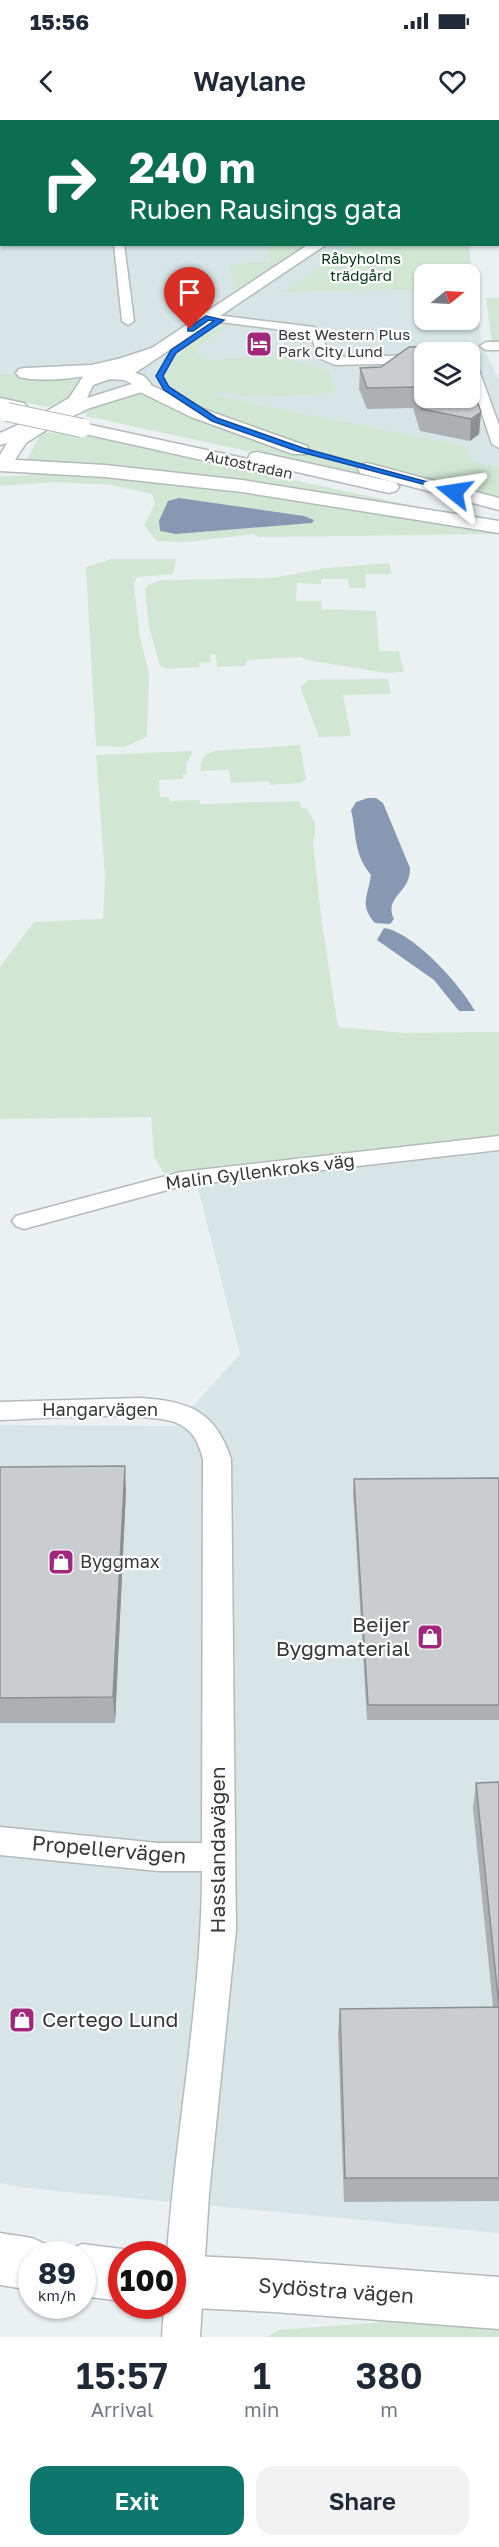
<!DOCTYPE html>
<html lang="en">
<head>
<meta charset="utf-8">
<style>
	:root { --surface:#fff; --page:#f2f2f3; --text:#1f2937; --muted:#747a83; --accent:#0f766e }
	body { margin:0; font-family:"Golos Text",sans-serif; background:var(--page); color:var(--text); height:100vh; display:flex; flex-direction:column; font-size:22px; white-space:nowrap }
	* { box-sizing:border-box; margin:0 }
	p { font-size:20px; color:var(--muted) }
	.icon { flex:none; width:33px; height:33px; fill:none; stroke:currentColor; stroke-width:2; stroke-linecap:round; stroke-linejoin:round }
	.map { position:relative; height:2217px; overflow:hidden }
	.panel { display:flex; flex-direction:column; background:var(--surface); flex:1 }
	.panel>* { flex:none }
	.guide { position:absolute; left:0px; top:0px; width:500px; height:126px; box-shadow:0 2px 4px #0004; background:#0b6e4f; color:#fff; overflow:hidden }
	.needle { width:39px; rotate:72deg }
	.fabs { position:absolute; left:414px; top:144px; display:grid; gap:12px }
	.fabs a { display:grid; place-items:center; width:66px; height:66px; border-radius:12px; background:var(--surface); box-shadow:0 2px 4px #0004; font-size:30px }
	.speed { position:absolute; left:18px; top:2121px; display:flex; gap:12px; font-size:30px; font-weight:700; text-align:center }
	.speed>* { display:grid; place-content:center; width:78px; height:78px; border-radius:50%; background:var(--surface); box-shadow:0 2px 4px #0004; line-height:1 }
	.speed small { font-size:15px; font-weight:400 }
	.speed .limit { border:9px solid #d22; background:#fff; color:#111 }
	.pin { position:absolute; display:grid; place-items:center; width:51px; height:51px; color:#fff; margin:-62px -26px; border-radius:50% 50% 50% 0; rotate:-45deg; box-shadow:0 0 6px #0007 }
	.pin .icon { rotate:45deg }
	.me { position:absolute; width:66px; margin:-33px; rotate:285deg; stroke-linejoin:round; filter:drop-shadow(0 0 4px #0008) }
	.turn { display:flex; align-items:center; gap:21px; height:126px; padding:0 30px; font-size:27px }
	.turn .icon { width:78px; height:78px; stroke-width:2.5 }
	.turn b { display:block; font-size:42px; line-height:51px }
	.eta { display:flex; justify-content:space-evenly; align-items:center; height:102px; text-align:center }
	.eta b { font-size:36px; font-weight:600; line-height:42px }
	.action { display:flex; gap:12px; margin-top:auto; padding:12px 30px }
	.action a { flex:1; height:69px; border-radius:18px; background:var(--accent); color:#fff; font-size:24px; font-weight:600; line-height:69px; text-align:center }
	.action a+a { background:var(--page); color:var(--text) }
	.status { display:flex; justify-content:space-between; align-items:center; height:42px; padding:0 30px; background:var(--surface); direction:ltr }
	.status svg { height:16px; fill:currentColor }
	header { display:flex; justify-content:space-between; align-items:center; height:78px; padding:0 30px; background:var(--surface); font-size:27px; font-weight:600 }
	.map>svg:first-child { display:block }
	.built { fill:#d7e5e7; fill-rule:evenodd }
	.green { fill:#d1e7d4; fill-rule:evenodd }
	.water { fill:#8798b2 }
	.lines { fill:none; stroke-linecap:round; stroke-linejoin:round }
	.minor-casing { stroke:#b4baba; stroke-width:3 }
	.secondary-casing { stroke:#b4baba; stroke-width:3 }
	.motorway-casing { stroke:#b4baba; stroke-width:3 }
	.minor { fill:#fff; fill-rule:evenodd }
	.secondary { fill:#fff; fill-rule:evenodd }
	.motorway { fill:#fff; fill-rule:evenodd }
	.motorway-bridge-casing { stroke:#b4baba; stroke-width:20; stroke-linecap:butt }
	.motorway-bridge { stroke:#fff; stroke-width:18 }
	.wall { fill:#adb0b3 }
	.shaded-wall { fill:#8d9092 }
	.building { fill:#c9cdd0; stroke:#8d9092; stroke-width:1.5 }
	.route { fill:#1a73e8; stroke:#114b97; stroke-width:1.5 }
	.labels { text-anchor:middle; stroke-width:4.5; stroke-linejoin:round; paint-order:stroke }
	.far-park-label { font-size:15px; fill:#063414; stroke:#fff }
	.far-poi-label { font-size:15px; fill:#363838; stroke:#fff; text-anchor:start }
	.far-street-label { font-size:15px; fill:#363838; stroke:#fff }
	.street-label { font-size:18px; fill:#363838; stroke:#fff }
	.poi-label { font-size:18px; fill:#363838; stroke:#fff; text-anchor:start }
	.near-poi-label { font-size:21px; fill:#363838; stroke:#fff; text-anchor:end }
	.near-street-label { font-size:21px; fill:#363838; stroke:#fff }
</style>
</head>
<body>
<div class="status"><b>15:56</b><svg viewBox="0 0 49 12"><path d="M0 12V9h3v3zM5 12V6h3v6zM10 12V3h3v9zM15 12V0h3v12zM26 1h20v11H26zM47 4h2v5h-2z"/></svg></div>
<header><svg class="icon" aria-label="back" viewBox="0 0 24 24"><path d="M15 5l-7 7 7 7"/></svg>Waylane<svg class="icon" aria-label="heart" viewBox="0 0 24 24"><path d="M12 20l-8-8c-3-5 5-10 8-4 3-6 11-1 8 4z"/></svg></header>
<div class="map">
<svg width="499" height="2217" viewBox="0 0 499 2217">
	<rect width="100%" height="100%" fill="#ebf1f2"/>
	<path class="built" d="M 0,0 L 383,0 L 2,2 L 2,124 L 469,125 L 482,225 L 499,260 L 499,380 L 0,276 ZM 424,154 L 470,154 L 470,200 L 424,200 ZM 424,232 L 470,232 L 470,278 L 424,278 Z
		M 499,1029 L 499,2113 L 26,2068 L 0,2063 L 0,1305 L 175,1306 L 240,1234 L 197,1064 Z"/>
	<path class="green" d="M 362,124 L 468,125 L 474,168 L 470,168 L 470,154 L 424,154 L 424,169 L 282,172 L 351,126 Z
		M 266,125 L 306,125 L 235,170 L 229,144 L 270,142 Z
		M 486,178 L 499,178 L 499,224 L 492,222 Z
		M 231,205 L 195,229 L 196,235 L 205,237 L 206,240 L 297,236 L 297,242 L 329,250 L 336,270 L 328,274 L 251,277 L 221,272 L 216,273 L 216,276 L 470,327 L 467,334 C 475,344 487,346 499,347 L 499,380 C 439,365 191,306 166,258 C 167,253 168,248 171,244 C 178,230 215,205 231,205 Z
		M 0,254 L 69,260 L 80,260 L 66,283 L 54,283 L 48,287 L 0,278 Z
		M 142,272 L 235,311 L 305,334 L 441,373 L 85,296 L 89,292 L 86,290 L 89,285 Z
		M 58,309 L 428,389 L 426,390 L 22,343 C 34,334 33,321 44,312 L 51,313 Z
		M 42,354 L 96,355 L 214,369 L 499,410 L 499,414 L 259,417 L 253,414 L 187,422 L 157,421 L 144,405 L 155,384 L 152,374 L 111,365 L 56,362 L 0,366 L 0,357 ZM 179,378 L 304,396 L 314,401 L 311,403 L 176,414 Z
		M 112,439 L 176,439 L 173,454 L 137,457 L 134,464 L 140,518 L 149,553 L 147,617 L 124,627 L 96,626 L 86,447 Z
		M 389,443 L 392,454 L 365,454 L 366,468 L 349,468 L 348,459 L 321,459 L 321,464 L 297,463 L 296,481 L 321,481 L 322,489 L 376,491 L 379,531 L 399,531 L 404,552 L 386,553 L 307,540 L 300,537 L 247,540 L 245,546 L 217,547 L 216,534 L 210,534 L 211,542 L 199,543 L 200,547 L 168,549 L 160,546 L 149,507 L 145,469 L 148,465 L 161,460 L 272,458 L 326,448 Z
		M 388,559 L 391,574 L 343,575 L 351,616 L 319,617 L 300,567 L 308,560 Z
		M 300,625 L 306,659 L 300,663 L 270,665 L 269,661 L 231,663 L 229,650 L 201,651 C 199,640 203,635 214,631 Z
		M 193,631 L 186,645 L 187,654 L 183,655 L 183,659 L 159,660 L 160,677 L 169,677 L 170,681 L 200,680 L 200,684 L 300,681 L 301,688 L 306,688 C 315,700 318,707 313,722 L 322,803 L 338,907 L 405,913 L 499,912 L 499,1015 L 164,1053 L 154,1037 L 151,997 L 0,999 L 0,847 L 34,802 L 103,799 L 105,757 L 96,635 Z
		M 385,2202 L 499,2209 L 499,2217 L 266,2217 L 279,2210 Z"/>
	<path class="water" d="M 179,378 L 304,396 L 314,400 L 312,403 L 176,414 L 160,411 L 159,401 L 168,381 Z
		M 368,678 L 376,678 L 383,683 L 410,748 C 411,773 383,777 394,799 L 390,804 L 375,803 C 359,785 368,776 371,755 C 353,733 357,716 351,690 L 356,682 Z
		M 384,808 C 413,812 461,865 475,891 L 459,891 L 434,860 L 377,820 Z"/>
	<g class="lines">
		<g class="minor-casing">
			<path id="minor" d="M 498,12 L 499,12 L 499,18 L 498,18 Z
				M 0,114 L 2,114 L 2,120 L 0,120 Z
				M 114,124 L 124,124 L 134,201 L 128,205 L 122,201 Z
				M 208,194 L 314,207 L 322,215 L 328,233 L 337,237 L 424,235 L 424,243 L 335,245 L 319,238 L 311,216 L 307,213 L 204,200 L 204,196 Z
				M 499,222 L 499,230 L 486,230 L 480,226 L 486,222 Z
				M 470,238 L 476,242 L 499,305 L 499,328 L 492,324 L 470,258 Z
				M 499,1016 L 499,1030 L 182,1066 L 24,1109 L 16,1106 L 12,1101 L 16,1096 L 181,1052 Z
				M 140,1278 C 188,1281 215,1290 231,1339 L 236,1810 L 209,2074 L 200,2217 L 162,2217 L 164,2186 L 172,2186 L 172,2134 L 167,2134 C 176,2007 202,1879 202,1751 L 158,1751 L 0,1735 L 0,1707 L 158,1723 L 202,1723 L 203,1339 C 199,1325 195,1313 181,1305 C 155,1289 37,1299 0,1300 L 0,1282 Z"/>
		</g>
		<g class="secondary-casing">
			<path id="secondary" d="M 385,0 L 397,0 L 398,2 L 386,2 Z
				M 309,124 L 327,124 L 135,253 L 144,256 L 151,264 L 145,271 L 90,288 L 54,305 L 26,323 L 13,343 L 0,350 L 0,335 L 7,323 L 0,325 L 0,313 L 42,294 L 69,278 L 84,255 L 115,249 L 132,241 ZM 110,259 L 124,260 L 132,264 L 87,278 L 93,265 Z
				M 0,2113 L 32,2118 L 50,2126 L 54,2134 L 32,2134 L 32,2170 L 0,2165 Z
				M 82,2124 L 122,2129 L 136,2134 L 122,2134 L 122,2181 L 82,2176 L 82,2134 L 62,2134 L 64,2132 Z
				M 172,2135 L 274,2140 L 499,2157 L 499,2209 L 274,2192 L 172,2187 L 168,2186 L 172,2186 Z"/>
		</g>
		<g class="motorway-casing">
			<path id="motorway" d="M 155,227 L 163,232 L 161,236 C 125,250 56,266 19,257 L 16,253 L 19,249 L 25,248 L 91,245 L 118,239 Z
				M 142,261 L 203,289 L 307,326 L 309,330 L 307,334 L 293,334 L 191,297 L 136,270 L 133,266 L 136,262 Z
				M 0,278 L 24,283 L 27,287 L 24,291 L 18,292 L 0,288 Z
				M 82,303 L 248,339 L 250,334 L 257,332 L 389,361 L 396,363 L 399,367 L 396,371 L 389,373 L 288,350 L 286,355 L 279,357 L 76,312 L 73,308 L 76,304 Z
				M 0,339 L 105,345 L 242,360 L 499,401 L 499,413 L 242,372 L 105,357 L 0,351 Z
				M 367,343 L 499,378 L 499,390 L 360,353 L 358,349 L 360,345 Z"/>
		</g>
		<use href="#minor" class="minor"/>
		<use href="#secondary" class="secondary"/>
		<use href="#motorway" class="motorway"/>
		<g class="motorway-bridge-casing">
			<path id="motorway-bridge" d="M 7,292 L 82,308"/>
		</g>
		<use href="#motorway-bridge" class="motorway-bridge"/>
	</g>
	<path class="wall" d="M 381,247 L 481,292 L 479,314 L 470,321 L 420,311 L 413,288 L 367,289 L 359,269 L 360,248 Z
		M 0,1347 L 126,1371 L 115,1603 L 0,1603 Z
		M 499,1358 L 499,1600 L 367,1600 L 353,1373 L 354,1359 Z
		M 499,1662 L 499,2081 L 344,2082 L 338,1913 L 340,1889 L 493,1887 L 473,1688 L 476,1663 Z"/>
	<path class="shaded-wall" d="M 481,292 L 479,314 L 470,321 L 471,299 Z
		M 125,1346 L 126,1371 L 115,1603 L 113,1577 Z"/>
	<path class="building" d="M 51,0 L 270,0 L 270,1 L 272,2 L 51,2 Z
		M 455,225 L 458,232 L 424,232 L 424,278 L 470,278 L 470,262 L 481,292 L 471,299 L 422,289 L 414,267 L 367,268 L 360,248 L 381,247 L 409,227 Z
		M 125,1346 L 113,1577 L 0,1578 L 0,1347 Z
		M 499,1358 L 499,1585 L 368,1585 L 354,1359 Z
		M 499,1662 L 499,2058 L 345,2058 L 340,1889 L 499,1887 L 476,1663 Z"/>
	<path class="route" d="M 206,196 L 224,200 L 176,233 L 163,256 L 169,267 L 217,298 L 303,328 L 457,370 L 457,373 L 297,331 L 212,301 L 164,270 L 156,256 L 171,230 L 214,201 L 209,200 L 193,211 L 188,211 L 188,208 Z"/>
	<defs>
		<g id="hotel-square" transform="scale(1.35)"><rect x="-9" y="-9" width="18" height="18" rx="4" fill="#a1277d" stroke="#fff"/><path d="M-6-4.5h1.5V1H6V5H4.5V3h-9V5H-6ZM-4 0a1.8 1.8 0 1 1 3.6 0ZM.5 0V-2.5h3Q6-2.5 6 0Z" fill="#fff"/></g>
		<g id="shop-square" transform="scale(1.35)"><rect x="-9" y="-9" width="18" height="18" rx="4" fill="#a1277d" stroke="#fff"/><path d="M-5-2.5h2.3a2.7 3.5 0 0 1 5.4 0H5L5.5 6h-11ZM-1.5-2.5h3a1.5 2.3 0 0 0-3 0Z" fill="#fff"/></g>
	</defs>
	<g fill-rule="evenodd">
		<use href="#hotel-square" x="259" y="224"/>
		<use href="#shop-square" x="61" y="1442"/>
		<use href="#shop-square" x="430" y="1517"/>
		<use href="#shop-square" x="22" y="1900"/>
	</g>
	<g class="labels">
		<g class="far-park-label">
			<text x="361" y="144">Råbyholms<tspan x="361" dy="17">trädgård</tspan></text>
		</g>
		<g class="far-poi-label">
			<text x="278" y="220">Best Western Plus<tspan x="278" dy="17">Park City Lund</tspan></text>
		</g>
		<g class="far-street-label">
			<text transform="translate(249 345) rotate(12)" y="5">Autostradan</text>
		</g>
		<g class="street-label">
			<text transform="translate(260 1052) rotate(-7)" y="6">Malin Gyllenkroks väg</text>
			<text x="100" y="1296">Hangarvägen</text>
		</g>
		<g class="poi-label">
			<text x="80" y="1448">Byggmax</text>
		</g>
		<g class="near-poi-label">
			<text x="410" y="1512">Beijer<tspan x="410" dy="24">Byggmaterial</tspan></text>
			<text x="42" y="1907" text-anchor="start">Certego Lund</text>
		</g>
		<g class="near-street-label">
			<text transform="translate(109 1730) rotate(5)" y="7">Propellervägen</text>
			<text transform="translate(218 1730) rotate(-90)" y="7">Hasslandavägen</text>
			<text transform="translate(336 2171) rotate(4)" y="7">Sydöstra vägen</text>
		</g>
	</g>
</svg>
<div class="fabs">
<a><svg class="needle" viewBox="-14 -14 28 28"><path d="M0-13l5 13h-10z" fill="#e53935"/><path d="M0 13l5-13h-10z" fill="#747a83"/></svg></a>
<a><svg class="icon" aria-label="layers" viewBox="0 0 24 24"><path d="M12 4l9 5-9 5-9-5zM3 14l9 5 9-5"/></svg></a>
</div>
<div class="speed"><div>89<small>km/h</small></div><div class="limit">100</div></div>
<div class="pin" style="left:190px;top:209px;background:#d93025"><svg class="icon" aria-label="arrive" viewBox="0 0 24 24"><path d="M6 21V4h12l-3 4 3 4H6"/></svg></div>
<svg class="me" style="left:454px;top:372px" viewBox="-20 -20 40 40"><path d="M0-17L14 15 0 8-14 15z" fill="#1a73e8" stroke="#fff" stroke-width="4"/></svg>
<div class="guide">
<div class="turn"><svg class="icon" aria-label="right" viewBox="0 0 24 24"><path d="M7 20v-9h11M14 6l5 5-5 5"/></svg><div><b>240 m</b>Ruben Rausings gata</div></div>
</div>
</div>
<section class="panel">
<div class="eta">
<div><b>15:57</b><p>Arrival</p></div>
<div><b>1</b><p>min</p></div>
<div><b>380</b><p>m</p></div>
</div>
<div class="action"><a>Exit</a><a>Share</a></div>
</section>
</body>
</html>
